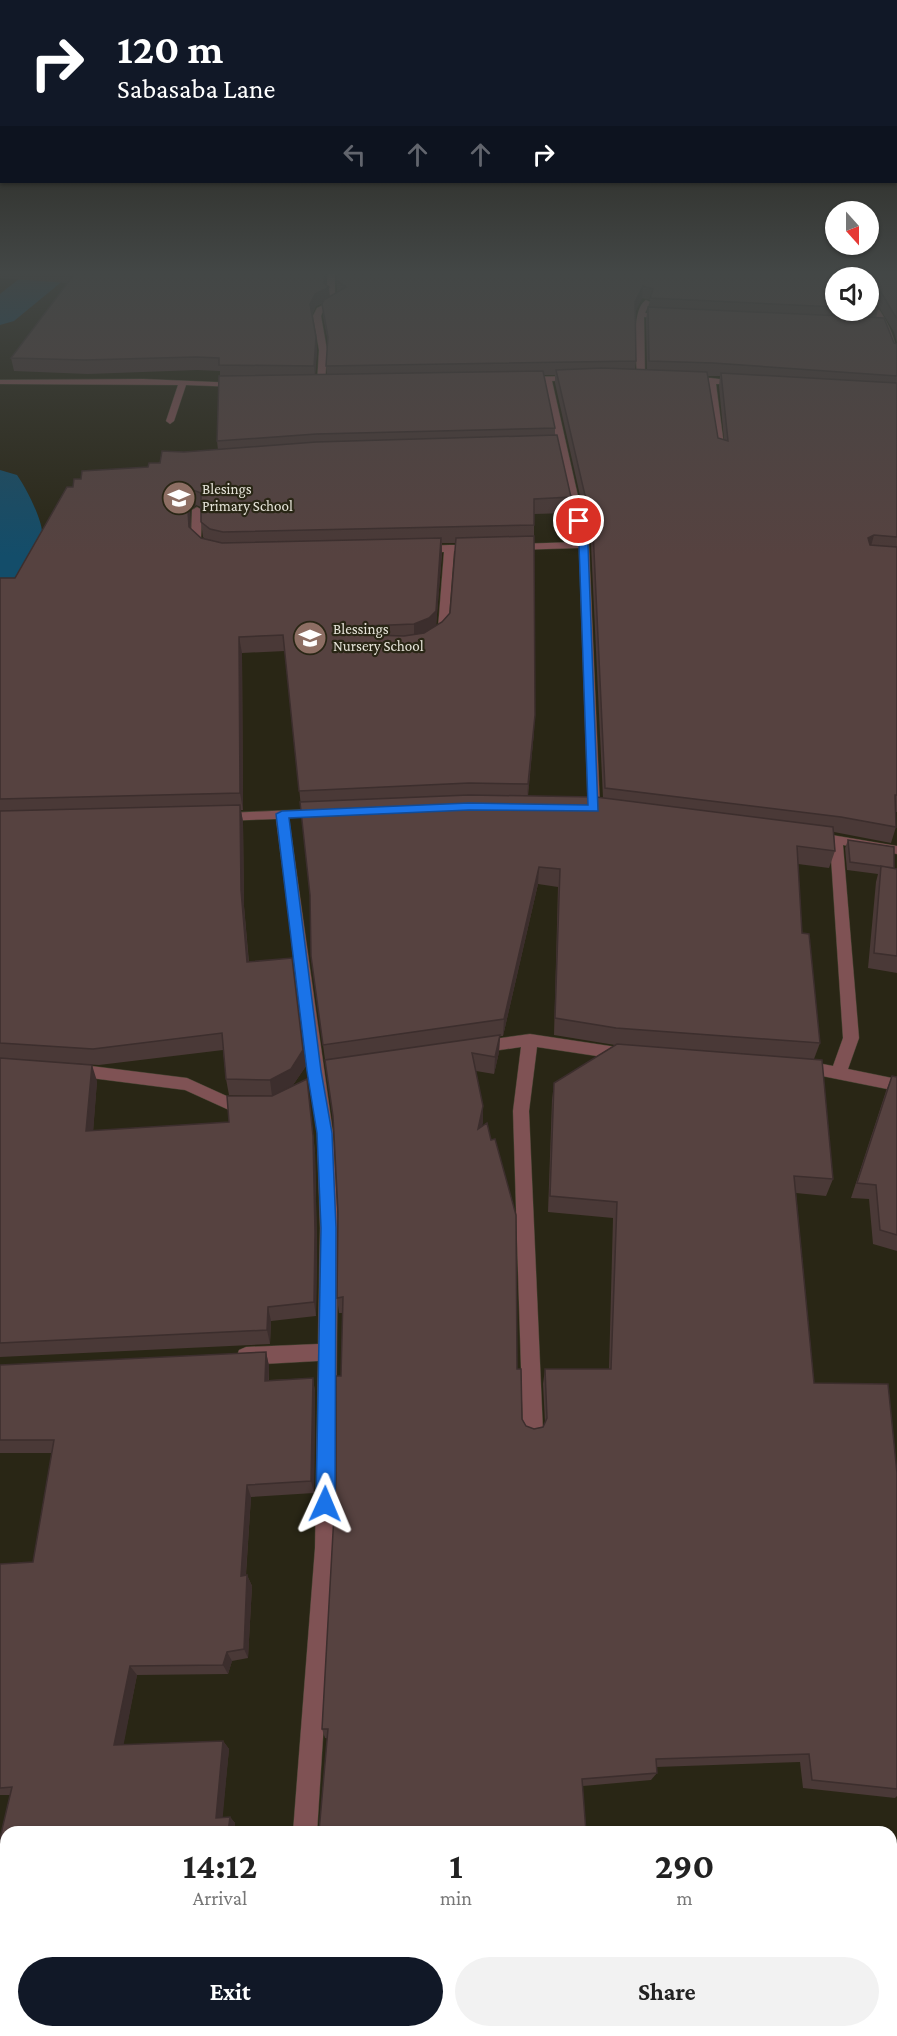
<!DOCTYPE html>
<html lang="en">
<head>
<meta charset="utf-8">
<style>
	:root { --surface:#fff; --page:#f2f2f2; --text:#222; --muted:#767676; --accent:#111827 }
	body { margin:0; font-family:"Crimson Pro",serif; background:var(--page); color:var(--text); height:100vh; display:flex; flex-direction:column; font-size:22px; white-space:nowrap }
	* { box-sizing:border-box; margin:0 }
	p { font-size:20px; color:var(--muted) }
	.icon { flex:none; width:33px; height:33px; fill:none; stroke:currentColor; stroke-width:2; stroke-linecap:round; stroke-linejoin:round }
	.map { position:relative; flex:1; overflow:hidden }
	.panel { position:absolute; left:0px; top:1826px; width:897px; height:212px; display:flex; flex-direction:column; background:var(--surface); border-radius:18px 18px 0 0; box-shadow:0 2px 4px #0004 }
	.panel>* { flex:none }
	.guide { position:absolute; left:0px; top:0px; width:897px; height:183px; box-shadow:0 2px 4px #0004; background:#111827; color:#fff; overflow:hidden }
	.needle { width:39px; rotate:159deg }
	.fabs { position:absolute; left:825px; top:201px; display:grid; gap:12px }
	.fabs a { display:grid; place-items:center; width:54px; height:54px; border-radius:50%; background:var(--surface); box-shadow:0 2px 4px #0004; font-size:30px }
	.pin { position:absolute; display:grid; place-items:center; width:51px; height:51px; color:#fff; margin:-26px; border:3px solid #fff; border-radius:50%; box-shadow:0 2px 6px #0007 }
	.me { position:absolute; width:66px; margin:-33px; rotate:1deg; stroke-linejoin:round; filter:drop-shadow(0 0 4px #0008) }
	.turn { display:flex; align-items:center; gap:21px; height:126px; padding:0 18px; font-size:27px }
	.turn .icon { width:78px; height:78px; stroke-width:2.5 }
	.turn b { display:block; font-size:42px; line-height:51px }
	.lanes { display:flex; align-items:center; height:57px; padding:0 18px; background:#0003; justify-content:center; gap:30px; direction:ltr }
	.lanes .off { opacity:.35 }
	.eta { display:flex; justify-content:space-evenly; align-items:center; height:102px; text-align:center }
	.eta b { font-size:36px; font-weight:700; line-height:42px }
	.action { display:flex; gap:12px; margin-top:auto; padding:12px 18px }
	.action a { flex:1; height:69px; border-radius:36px; background:var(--accent); color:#fff; font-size:24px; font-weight:700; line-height:69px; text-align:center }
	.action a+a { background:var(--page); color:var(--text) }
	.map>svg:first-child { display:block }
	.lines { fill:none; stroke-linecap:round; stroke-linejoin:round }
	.river { fill:#134d6a; fill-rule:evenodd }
	.minor-casing { stroke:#434130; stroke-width:1 }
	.minor { fill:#7f5254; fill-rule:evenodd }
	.wall { fill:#4a3937; fill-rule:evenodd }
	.shaded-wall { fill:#3c2e2d }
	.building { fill:#564240; stroke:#3c2e2d; stroke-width:1.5 }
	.route { fill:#1a73e8; stroke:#114b97; stroke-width:1.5 }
	.labels { text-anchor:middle; stroke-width:4.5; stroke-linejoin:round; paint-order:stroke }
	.far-poi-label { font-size:15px; fill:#e6e4d9; stroke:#292615; text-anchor:start }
</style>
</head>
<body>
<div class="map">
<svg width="897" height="2036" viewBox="0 0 897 2036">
	<rect width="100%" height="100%" fill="#292615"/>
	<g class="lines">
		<path class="river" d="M 29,271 L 70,271 L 65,279 L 14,321 L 0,325 L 0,294 Z
			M 0,470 L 17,475 C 25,486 41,517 42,531 C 43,544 27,591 19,603 L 0,607 Z"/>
		<g class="minor-casing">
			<path id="minor" d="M 327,271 L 335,271 L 335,294 L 345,299 L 323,311 L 321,316 L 327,350 L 325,384 L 321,386 L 317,384 L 319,350 L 313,316 L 317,308 L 335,299 L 327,295 Z
				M 868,298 C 883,309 897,339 897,357 L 893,355 L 886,336 L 868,307 Z
				M 646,300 L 650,302 L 645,313 L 670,316 L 666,318 L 644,317 L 645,378 L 641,380 L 637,378 C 637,360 630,310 646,300 Z
				M 573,376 L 576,376 L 576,380 L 552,381 L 589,545 L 600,808 L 594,812 L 588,808 L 579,548 L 515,550 L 510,547 L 515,544 L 578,542 L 544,381 L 525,381 L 521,379 L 525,377 Z
				M 687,378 L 711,378 L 742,382 L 738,384 L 716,384 L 725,453 L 718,451 L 707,383 L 686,380 Z
				M 143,379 L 238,383 L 242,385 L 238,387 L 186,385 L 174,421 L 170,424 L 166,421 L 178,385 L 0,384 L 0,380 Z
				M 197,507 L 202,510 L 201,538 L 211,546 L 211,550 L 203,550 L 191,539 L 192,510 Z
				M 449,545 L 476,545 L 481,548 L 476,551 L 454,551 L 448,628 L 440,640 L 436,641 L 431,638 L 438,628 L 444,552 L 422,552 L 417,549 L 422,546 Z
				M 321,809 L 327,813 L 326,816 L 289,818 L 333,1133 L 338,1228 L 335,1548 L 317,1832 L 293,1832 L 315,1548 L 318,1361 L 246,1365 L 239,1362 L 237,1356 L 239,1350 L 246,1347 L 318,1344 L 320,1228 L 317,1133 L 276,819 L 222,821 L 216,817 L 222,813 Z
				M 814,832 L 897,846 L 897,854 L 843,845 L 859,1038 L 848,1069 L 897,1079 L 897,1091 L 802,1072 L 797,1070 L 794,1066 L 797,1062 L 802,1060 L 833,1066 L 843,1038 L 830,843 L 809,839 L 807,836 Z
				M 530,1034 L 623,1048 L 628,1050 L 631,1054 L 628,1058 L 623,1060 L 537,1047 L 529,1111 L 543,1432 L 540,1439 L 533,1441 L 526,1439 L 523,1432 L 513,1111 L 521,1047 L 480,1053 L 475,1051 L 472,1047 L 475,1043 L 480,1041 Z
				M 75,1064 L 187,1078 L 231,1098 L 253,1099 L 255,1104 L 253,1109 L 229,1110 L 185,1090 L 75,1076 L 70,1074 L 67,1070 L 70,1066 Z
				M 274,2031 L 300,2031 L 300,2036 L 274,2036 Z"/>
		</g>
		<use href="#minor" class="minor"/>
	</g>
	<path class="wall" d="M 0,271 L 328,271 L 326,284 L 330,297 L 337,293 L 336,271 L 897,271 L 897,343 L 894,332 L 873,297 L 870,297 L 878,309 L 876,318 L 894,343 L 897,344 L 897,812 L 896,812 L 896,827 L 891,843 L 834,832 L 835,851 L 829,868 L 798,864 L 802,933 L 820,1043 L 814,1059 L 833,1179 L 826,1196 L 796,1193 L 814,1383 L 897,1473 L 897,1796 L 895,1798 L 803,1788 L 800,1762 L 656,1767 L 657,1773 L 651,1780 L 583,1786 L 325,1738 L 322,1729 L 336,1479 L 341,1376 L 343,1313 L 339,1313 L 337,1298 L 338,1212 L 333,1119 L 311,956 L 310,895 L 285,651 L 242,653 L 243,810 L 241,810 L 243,822 L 244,906 L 249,962 L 306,1066 L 293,1085 L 272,1096 L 229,1095 L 226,1079 L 223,1050 L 99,1065 L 51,1062 L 97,1081 L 93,1131 L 229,1122 L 272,1096 L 307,1079 L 315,1152 L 317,1248 L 316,1316 L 271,1321 L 270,1344 L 0,1357 L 0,578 L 15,578 L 73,487 L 81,479 L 148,467 L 184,452 L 218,450 L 217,441 L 220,376 L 220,371 L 197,370 L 88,374 L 14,371 L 11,358 L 67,283 L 0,278 ZM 836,278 L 868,309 L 868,310 L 836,310 ZM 642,298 L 650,300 L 649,307 L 648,307 L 646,319 L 647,370 L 635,369 L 636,361 L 635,312 ZM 323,303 L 323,316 L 328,342 L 326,366 L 327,374 L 315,374 L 317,350 L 312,315 L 316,306 ZM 544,375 L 555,375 L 555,383 L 591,545 L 603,798 L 528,796 L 534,732 L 534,514 L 569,513 L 571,497 L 555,436 L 555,428 ZM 708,376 L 720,376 L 719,386 L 724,440 L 718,438 ZM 196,505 L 201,507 L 201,522 L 203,537 L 205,539 L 201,538 L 191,529 L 190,510 ZM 442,543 L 456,543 L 450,613 L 442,622 L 436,626 L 442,553 ZM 538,884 L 558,887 L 554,1035 L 615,1045 L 554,1083 L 552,1100 L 548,1212 L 613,1218 L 609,1369 L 545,1369 L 543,1384 L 545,1423 L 543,1427 L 534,1429 L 526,1426 L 522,1419 L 517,1369 L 482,1126 L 483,1106 L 476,1071 L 494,1074 L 499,1052 L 500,1036 L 503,1036 Z
		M 848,840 L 894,868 L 897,869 L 897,973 L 868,968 L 876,882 L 878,874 L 847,870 L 845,848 Z
		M 892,1076 L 897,1077 L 897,1251 L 873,1244 L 869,1199 L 851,1198 L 886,1091 Z
		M 266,1352 L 269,1366 L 269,1380 L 313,1378 L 315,1392 L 314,1493 L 251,1497 L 246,1575 L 247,1575 L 252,1586 L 248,1658 L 232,1661 L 228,1674 L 137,1675 L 123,1745 L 223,1741 L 229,1749 L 222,1818 L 230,1817 L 235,1823 L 234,1832 L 6,1832 L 6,2031 L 195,2031 L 194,2036 L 0,2036 L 0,1838 L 10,1795 L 0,1795 L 0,1564 L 33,1562 L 52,1453 L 0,1453 L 0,1365 Z
		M 599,2031 L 891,2031 L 897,2036 L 599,2036 Z"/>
	<path class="shaded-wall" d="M 325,271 L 328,271 L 326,288 L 329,287 L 330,299 L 316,306 L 311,316 L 310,304 L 315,294 L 324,283 Z
		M 643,286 L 642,298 L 634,315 L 635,302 Z
		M 316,337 L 317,350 L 315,379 L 314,366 Z
		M 193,490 L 196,505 L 190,510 L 191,543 L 189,527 L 187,495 Z
		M 874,535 L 870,550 L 868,538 Z
		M 441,538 L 442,553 L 436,627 L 414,640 L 414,624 Z
		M 239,637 L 242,653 L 243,810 L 240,793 Z
		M 535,715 L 534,732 L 527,801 L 528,784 Z
		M 240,805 L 243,822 L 244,906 L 250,978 L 247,962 L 241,890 Z
		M 539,867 L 538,884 L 503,1036 L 504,1019 Z
		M 292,958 L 306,1066 L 293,1085 L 272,1096 L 270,1080 Z
		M 500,1035 L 499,1052 L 494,1074 L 495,1057 Z
		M 92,1065 L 97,1081 L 92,1147 L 86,1131 Z
		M 307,1079 L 315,1152 L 317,1248 L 316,1316 L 314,1302 Z
		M 483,1106 L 483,1123 L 478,1146 L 478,1129 Z
		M 268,1307 L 271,1321 L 270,1344 L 267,1330 Z
		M 266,1352 L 269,1366 L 268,1394 L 265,1381 Z
		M 313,1378 L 315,1392 L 314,1493 L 311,1481 Z
		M 247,1485 L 251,1497 L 245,1586 L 241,1576 Z
		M 247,1575 L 252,1586 L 248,1658 L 244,1649 Z
		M 227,1652 L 232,1661 L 228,1674 L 223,1665 Z
		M 130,1666 L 137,1675 L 122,1753 L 114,1745 Z
		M 223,1741 L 229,1749 L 222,1825 L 216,1818 Z
		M 230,1817 L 235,1823 L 234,1832 L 228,1832 Z
		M 188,2031 L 195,2031 L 194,2036 L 187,2036 Z"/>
	<path class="building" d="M 60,271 L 325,271 L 324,283 L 329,287 L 315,294 L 310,304 L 316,337 L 314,366 L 219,365 L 219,358 L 196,357 L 85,360 L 11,358 L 76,272 Z
		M 336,271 L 897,271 L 897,319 L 876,284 L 869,284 L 869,295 L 878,309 L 868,309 L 868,278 L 836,278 L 836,307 L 650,298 L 653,289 L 643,286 L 635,302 L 636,361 L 326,366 L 328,337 L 322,304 L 324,300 L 346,287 L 336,280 Z
		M 648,307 L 884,318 L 894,343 L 897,344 L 897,376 L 713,363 L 649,361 Z
		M 602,368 L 707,372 L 718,438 L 728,441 L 721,373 L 897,383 L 897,537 L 874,535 L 868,538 L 870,545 L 897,547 L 897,795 L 895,795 L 896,827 L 841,817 L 605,788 L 593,530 L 556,370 Z
		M 543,371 L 555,428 L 316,434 L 217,441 L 219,376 Z
		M 557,435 L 571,497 L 534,499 L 534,525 L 223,532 L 210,529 L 201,522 L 201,493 L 193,490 L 187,495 L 189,527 L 201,538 L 222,543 L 441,538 L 436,611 L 429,618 L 414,624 L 366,626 L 364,630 L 372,635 L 404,636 L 424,633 L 442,622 L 450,613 L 456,538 L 534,536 L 535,715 L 528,784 L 469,783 L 299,791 L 283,635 L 239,637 L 240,793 L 0,799 L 0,578 L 15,578 L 67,487 L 73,487 L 74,479 L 81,479 L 82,471 L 148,467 L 149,463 L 160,463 L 162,451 L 184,452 L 316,442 Z
		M 469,795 L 596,797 L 833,827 L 835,851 L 797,846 L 802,933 L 809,934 L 820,1043 L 616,1028 L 555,1018 L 560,869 L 539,867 L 504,1019 L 323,1045 L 311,956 L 310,895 L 300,802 Z
		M 240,805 L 241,890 L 247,962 L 292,958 L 303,1050 L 291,1069 L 270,1080 L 226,1079 L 222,1033 L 93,1049 L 0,1043 L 0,811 Z
		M 848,840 L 894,847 L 894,868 L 850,862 Z
		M 881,866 L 897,869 L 897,956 L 874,953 Z
		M 500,1035 L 495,1057 L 472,1053 L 483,1106 L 478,1129 L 487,1123 L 491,1140 L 495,1139 L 516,1215 L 517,1369 L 521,1369 L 522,1419 L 526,1426 L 534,1429 L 543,1427 L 547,1418 L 545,1369 L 611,1369 L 617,1202 L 550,1196 L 554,1083 L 617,1044 L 822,1060 L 833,1179 L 794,1176 L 814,1383 L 888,1384 L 897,1473 L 897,1789 L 812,1780 L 809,1754 L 656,1759 L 657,1773 L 582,1779 L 586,1832 L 319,1832 L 328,1729 L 322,1729 L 336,1479 L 336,1376 L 341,1376 L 343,1297 L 337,1298 L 338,1212 L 333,1116 L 325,1060 Z
		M 0,1058 L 92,1065 L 86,1131 L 229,1122 L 227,1096 L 272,1096 L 307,1079 L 313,1136 L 315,1233 L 314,1302 L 268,1307 L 267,1330 L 0,1343 Z
		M 892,1076 L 897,1077 L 897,1235 L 880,1230 L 876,1185 L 857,1183 Z
		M 266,1352 L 265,1381 L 313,1378 L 311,1481 L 247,1485 L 241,1576 L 247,1575 L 244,1649 L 227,1652 L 223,1665 L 130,1666 L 114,1745 L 223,1741 L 216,1818 L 230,1817 L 228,1832 L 6,1832 L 6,2031 L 188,2031 L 187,2036 L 0,2036 L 0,1838 L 12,1787 L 0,1788 L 0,1564 L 33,1562 L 54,1440 L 0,1440 L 0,1365 Z
		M 891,1863 L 897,1863 L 897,2036 L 603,2036 L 603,2031 L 891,2031 Z"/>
	<linearGradient id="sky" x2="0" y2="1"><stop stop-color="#17150c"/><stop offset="0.49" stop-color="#434746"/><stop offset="1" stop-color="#434746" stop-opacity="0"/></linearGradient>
	<rect width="897" height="556" fill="url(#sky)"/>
	<path class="route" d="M 579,518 L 583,521 L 588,545 L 598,811 L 469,810 L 289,818 L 321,1071 L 332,1133 L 336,1228 L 335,1504 L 332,1511 L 325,1513 L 319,1511 L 316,1504 L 321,1228 L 317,1133 L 307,1071 L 276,814 L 282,811 L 469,803 L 588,805 L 579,545 L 574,521 Z"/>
	<defs>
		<g id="school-disc" transform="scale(1.725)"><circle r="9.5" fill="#8d6e63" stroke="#292615"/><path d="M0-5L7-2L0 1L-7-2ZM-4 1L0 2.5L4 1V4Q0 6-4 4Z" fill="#fff"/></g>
	</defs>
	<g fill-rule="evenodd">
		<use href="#school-disc" x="179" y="498"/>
		<use href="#school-disc" x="310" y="638"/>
	</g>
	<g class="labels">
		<g class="far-poi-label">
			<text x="202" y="494">Blesings<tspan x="202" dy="17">Primary School</tspan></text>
			<text x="333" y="634">Blessings<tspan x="333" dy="17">Nursery School</tspan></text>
		</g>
	</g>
</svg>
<div class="fabs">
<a><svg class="needle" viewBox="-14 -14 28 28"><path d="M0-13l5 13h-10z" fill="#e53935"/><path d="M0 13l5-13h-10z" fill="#767676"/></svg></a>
<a><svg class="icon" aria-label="sound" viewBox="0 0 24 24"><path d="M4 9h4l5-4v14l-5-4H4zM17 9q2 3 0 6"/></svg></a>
</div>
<div class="pin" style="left:579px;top:521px;background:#d93025"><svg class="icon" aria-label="arrive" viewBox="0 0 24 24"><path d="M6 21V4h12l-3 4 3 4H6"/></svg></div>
<svg class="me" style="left:325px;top:1504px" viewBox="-20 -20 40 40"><path d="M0-17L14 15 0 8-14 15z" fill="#1a73e8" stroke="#fff" stroke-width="4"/></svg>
<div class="guide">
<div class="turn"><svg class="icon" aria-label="right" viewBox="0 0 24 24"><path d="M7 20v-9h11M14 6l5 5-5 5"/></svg><div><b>120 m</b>Sabasaba Lane</div></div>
<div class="lanes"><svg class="icon off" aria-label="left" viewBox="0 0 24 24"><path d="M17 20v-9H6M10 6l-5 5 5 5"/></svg><svg class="icon off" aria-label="ahead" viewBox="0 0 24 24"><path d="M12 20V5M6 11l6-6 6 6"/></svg><svg class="icon off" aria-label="ahead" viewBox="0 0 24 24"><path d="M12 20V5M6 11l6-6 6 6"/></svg><svg class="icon" aria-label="right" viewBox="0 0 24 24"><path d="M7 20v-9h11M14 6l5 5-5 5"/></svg></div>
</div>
<section class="panel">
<div class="eta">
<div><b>14:12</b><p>Arrival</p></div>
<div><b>1</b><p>min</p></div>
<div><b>290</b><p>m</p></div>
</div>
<div class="action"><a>Exit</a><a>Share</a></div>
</section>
</div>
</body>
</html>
